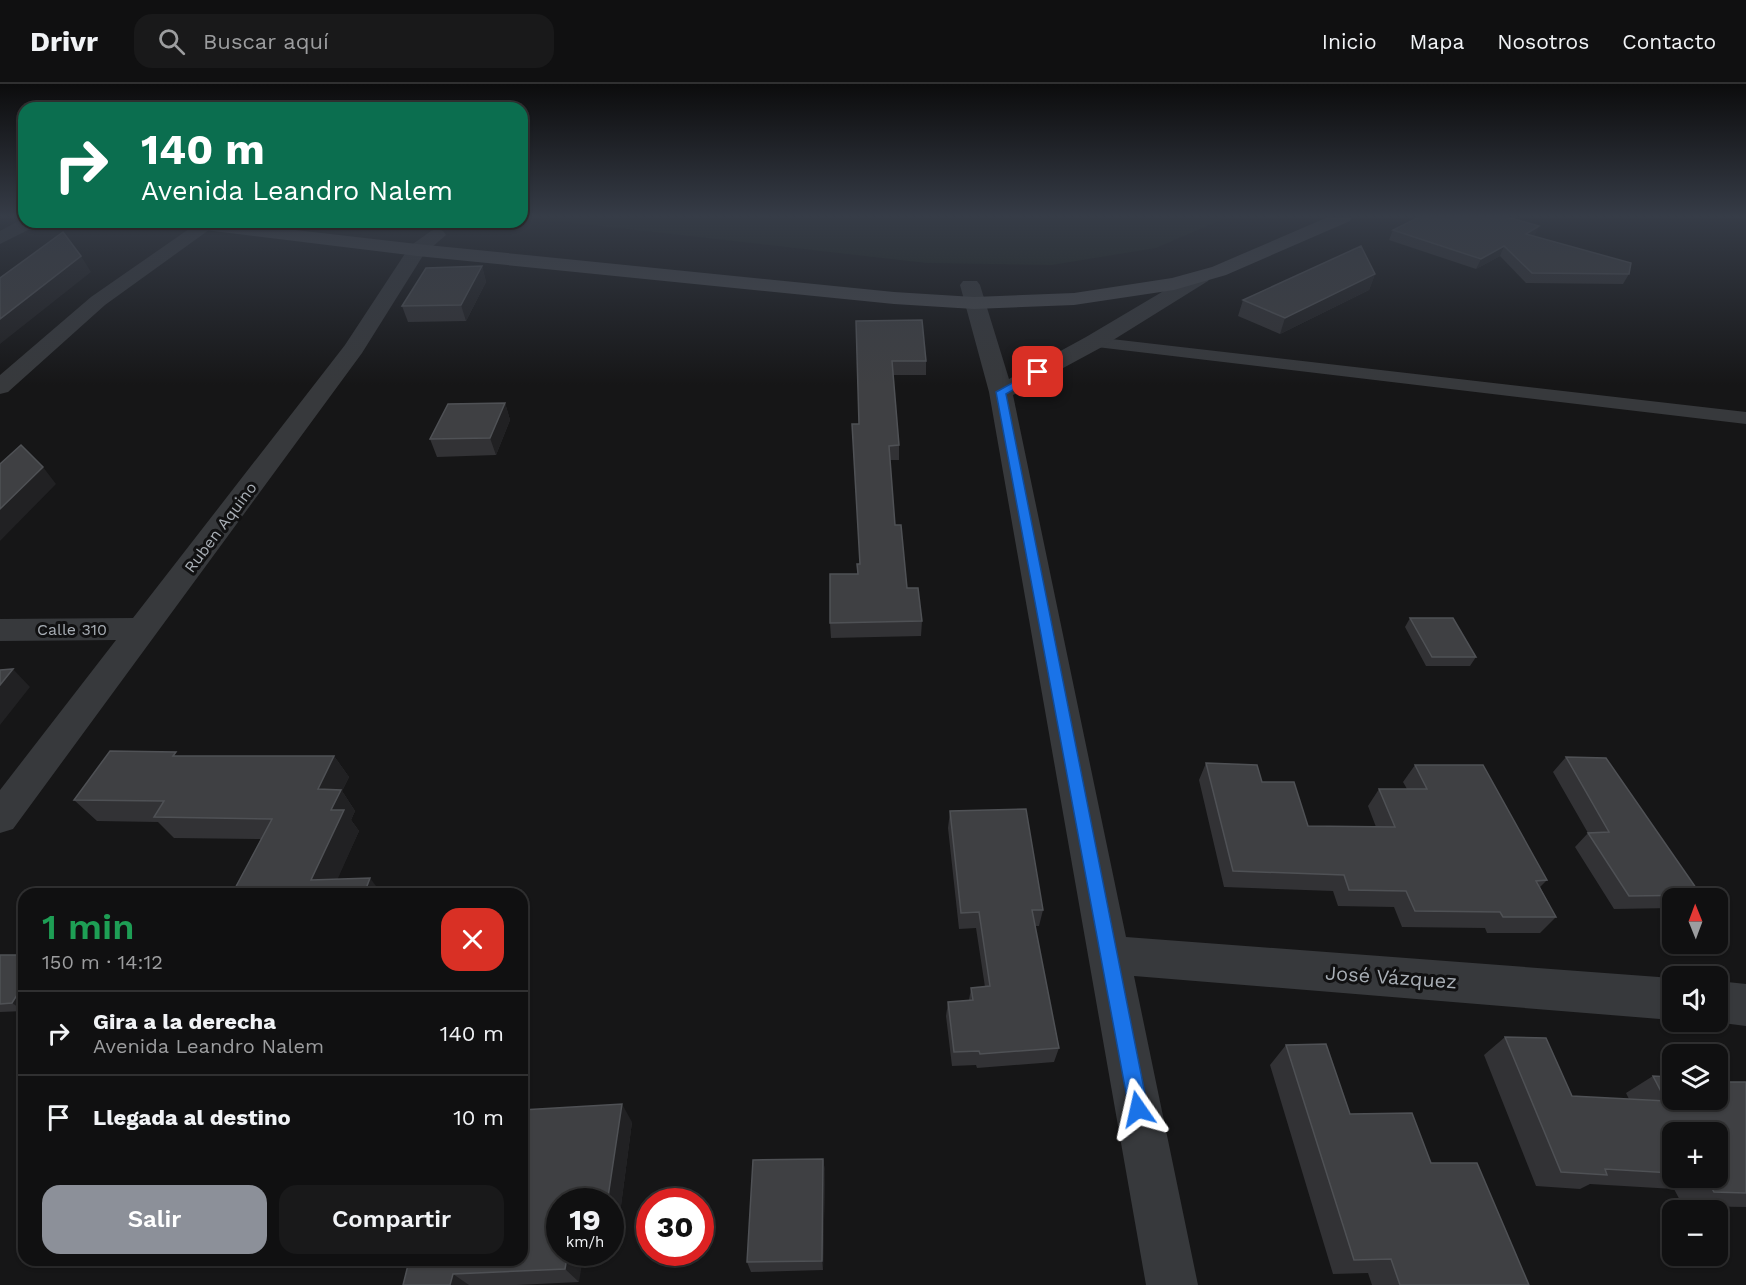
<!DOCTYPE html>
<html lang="es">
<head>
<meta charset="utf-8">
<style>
	:root { --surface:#101011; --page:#19191a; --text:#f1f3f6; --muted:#9c9d9f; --line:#303031; --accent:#8c9099 }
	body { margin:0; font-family:"Work Sans",sans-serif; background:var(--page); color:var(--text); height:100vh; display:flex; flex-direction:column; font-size:22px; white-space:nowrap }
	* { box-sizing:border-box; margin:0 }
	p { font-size:20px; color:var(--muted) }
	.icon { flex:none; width:33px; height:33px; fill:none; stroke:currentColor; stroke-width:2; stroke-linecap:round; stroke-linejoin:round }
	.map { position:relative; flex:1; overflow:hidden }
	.details { position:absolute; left:18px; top:804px; width:510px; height:378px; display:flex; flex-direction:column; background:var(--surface); border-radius:18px; box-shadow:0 2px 4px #0004,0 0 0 2px var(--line) }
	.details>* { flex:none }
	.banner { position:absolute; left:18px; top:18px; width:510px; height:126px; border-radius:18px; box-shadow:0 2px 4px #0004,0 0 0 2px var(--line); background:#0b6e4f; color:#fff; overflow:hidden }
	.needle { width:39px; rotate:359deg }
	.buttons { position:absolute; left:1662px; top:804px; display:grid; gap:12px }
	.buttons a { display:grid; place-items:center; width:66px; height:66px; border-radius:12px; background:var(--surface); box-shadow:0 2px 4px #0004,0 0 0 2px var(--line); font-size:30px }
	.speed { position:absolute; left:546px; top:1104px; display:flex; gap:12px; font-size:30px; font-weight:700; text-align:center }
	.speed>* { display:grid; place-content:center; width:78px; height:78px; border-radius:50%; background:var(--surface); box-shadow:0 2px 4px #0004,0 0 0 2px var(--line); line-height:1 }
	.speed small { font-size:15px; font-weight:400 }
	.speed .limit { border:9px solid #d22; background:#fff; color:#111 }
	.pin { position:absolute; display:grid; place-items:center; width:51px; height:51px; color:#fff; margin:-26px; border-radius:12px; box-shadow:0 3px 9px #0006 }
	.me { position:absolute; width:66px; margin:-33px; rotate:349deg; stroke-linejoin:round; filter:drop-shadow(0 0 4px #0008) }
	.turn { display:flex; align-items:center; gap:21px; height:126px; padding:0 24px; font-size:27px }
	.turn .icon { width:78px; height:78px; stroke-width:2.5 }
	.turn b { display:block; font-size:42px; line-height:51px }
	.round { display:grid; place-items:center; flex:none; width:63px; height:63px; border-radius:18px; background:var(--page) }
	.head { display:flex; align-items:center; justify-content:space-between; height:102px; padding:0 24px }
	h1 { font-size:36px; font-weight:600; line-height:45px; color:#1e9e55 }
	.primary-button { display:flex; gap:12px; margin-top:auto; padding:12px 24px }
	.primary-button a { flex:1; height:69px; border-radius:18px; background:var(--accent); color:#fff; font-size:24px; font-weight:600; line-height:69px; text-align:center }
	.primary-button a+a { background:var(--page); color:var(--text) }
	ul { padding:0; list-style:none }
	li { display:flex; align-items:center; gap:18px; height:84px; padding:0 24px; border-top:2px solid var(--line) }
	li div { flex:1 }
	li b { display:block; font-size:22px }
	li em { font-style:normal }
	header { display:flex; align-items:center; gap:36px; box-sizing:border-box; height:84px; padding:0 30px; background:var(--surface); border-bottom:2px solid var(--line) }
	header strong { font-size:28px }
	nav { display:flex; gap:33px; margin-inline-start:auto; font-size:21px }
	.search { width:420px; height:54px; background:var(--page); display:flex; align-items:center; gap:15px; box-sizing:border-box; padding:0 21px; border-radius:18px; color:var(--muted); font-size:22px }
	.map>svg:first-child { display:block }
	.green { fill:#1c221d }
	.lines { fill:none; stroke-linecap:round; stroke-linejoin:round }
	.lane { fill:#37393c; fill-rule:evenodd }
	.street { fill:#37393c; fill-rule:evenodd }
	.secondary { fill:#46484c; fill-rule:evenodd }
	.wall { fill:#323235; fill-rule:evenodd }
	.shaded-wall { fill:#212123 }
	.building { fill:#3f4043; stroke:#4f5155; stroke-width:1.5 }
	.route { fill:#1a73e8; stroke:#114b97; stroke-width:1.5 }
	.labels { text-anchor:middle; stroke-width:6; stroke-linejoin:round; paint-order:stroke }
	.street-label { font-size:16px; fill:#a9afb6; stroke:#111112 }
	.near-street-label { font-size:20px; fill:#a9afb6; stroke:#111112 }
</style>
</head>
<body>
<header>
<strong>Drivr</strong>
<div class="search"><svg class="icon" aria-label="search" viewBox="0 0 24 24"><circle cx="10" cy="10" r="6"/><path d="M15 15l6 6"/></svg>Buscar aquí</div>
<nav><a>Inicio</a><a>Mapa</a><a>Nosotros</a><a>Contacto</a></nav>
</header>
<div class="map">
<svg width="1746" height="1201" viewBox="0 0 1746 1201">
	<rect width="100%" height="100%" fill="#161617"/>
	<path class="green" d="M 522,133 L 1228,133 L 1156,164 L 1052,181 L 926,179 Z"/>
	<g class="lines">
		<path class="lane" d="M 1094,253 L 1746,328 L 1746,340 L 1088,262 L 1086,258 L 1088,254 Z"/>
		<path class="street" d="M 24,134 L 24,138 L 39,138 L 36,142 L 0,160 L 0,147 Z
			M 199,138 L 220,138 L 105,221 L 8,308 L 0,310 L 0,291 L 91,213 Z
			M 437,145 L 443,147 L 446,151 L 424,170 L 362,269 L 13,745 L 0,749 L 0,706 L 116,556 L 0,557 L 0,535 L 133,534 L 345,261 L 410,162 L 431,147 Z
			M 1201,187 L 1208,189 L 1211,193 L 1208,197 L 1102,263 L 1013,311 L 1126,853 L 1672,894 L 1672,936 L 1134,892 L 1198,1201 L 1146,1201 L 989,308 L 960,201 L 963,197 L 977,197 L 980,201 L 1009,295 L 1086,253 L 1194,189 Z
			M 1718,897 L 1746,900 L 1746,942 L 1715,938 L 1718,938 Z"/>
		<path class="secondary" d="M 1328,133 L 1353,133 L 1350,137 L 1226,191 L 1174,206 L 1074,221 L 974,225 L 894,220 L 417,172 L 181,143 L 175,142 L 172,138 L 227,138 L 417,160 L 894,208 L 974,213 L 1074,209 L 1172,194 L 1212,183 Z"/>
	</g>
	<path class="wall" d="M 1539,142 L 1534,152 L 1629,190 L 1623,200 L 1526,199 L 1500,172 L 1476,185 L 1389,156 L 1393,146 Z
		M 482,182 L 486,198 L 466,237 L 408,238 L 402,222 Z
		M 1375,190 L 1369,206 L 1280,250 L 1238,232 L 1243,216 Z
		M 856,237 L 926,277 L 926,291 L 893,291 L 899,361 L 899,376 L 890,376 L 895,441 L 907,504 L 922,537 L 921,552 L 831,554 L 830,539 L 857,490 L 860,480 L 852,340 L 859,340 Z
		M 505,319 L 510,336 L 496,371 L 437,373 L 430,355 Z
		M 1410,534 L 1476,573 L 1470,582 L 1426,582 L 1405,543 Z
		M 179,672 L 334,672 L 349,693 L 342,707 L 355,727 L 351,736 L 359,747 L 337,795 L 232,810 L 261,755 L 174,754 L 158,738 L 97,737 L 74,716 Z
		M 1566,673 L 1701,811 L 1696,814 L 1672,814 L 1672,824 L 1614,825 L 1575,763 L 1588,749 L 1553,688 Z
		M 1206,679 L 1262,698 L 1308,742 L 1376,743 L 1368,722 L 1379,705 L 1407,705 L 1403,698 L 1415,681 L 1547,796 L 1540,803 L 1556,833 L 1540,849 L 1487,849 L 1485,844 L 1402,843 L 1394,823 L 1338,822 L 1333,807 L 1224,803 L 1199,696 Z
		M 950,727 L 1043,826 L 1039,842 L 1035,842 L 1059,964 L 1054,978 L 977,984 L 976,981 L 952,982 L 946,932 L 948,918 L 969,916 L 971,904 L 985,903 L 976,844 L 959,845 L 948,744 Z
		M 0,871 L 24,927 L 0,928 Z
		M 1505,953 L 1572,1012 L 1629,1015 L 1626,1009 L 1653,992 L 1672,1016 L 1746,998 L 1746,1123 L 1683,1122 L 1674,1105 L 1590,1100 L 1580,1105 L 1536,1102 L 1484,971 ZM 1672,1048 L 1718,1094 L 1672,1094 Z
		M 1286,961 L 1350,1030 L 1431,1079 L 1529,1201 L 1372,1201 L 1368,1189 L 1333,1190 L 1270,981 Z
		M 632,1038 L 620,1129 L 610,1129 L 610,1118 L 560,1118 L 579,1198 L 517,1201 L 403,1201 L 407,1184 L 398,1178 Z
		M 823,1075 L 825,1087 L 823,1186 L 751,1188 L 747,1178 Z"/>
	<path class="shaded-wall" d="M 1539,142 L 1534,152 L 1526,150 Z
		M 1504,162 L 1500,172 L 1476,185 L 1481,175 Z
		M 81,172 L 91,188 L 0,260 L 0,235 Z
		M 482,182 L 486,198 L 466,237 L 461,221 Z
		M 1375,190 L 1369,206 L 1280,250 L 1285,234 Z
		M 505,319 L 510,336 L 496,371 L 490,354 Z
		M 43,383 L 56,400 L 0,457 L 0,425 Z
		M 13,585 L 30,603 L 0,641 L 0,601 Z
		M 334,672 L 349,693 L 342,707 L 355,727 L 351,736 L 359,747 L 331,810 L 311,796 L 318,705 Z
		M 370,794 L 382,810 L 364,810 Z
		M 24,900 L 24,927 L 12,919 Z
		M 622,1020 L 632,1038 L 620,1129 L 608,1113 Z
		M 823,1075 L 825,1087 L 823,1186 L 822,1177 Z
		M 568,1168 L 584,1168 L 579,1198 L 565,1185 Z
		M 453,1190 L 469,1201 L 450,1201 Z"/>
	<path class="building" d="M 1419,133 L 1507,133 L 1539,142 L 1526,150 L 1631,179 L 1629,190 L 1532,189 L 1504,162 L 1481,175 L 1393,146 Z
		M 63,148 L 81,172 L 0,235 L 0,194 Z
		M 1361,162 L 1375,190 L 1285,234 L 1243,216 Z
		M 482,182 L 461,221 L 402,222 L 426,184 Z
		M 922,236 L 926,277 L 892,277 L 899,361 L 889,362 L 895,441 L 901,441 L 907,504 L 918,504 L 922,537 L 830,539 L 830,490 L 858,490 L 857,480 L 860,480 L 852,340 L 859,340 L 856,237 Z
		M 505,319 L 490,354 L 430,355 L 448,320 Z
		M 21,361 L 43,383 L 0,425 L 0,380 Z
		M 1410,534 L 1453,534 L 1476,573 L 1432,573 Z
		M 13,585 L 0,601 L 0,586 Z
		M 110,667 L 176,668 L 173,672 L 334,672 L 318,705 L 341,706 L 331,726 L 344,726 L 311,796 L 370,794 L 364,810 L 232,810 L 272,735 L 154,733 L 164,717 L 74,716 Z
		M 1566,673 L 1606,674 L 1701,811 L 1629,812 L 1588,749 L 1609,748 Z
		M 1206,679 L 1257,681 L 1262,698 L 1294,698 L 1308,742 L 1395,743 L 1379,705 L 1427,705 L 1415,681 L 1483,681 L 1547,796 L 1536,797 L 1556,833 L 1503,833 L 1500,828 L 1415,827 L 1406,807 L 1349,806 L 1344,791 L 1233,787 Z
		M 1026,725 L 1043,826 L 1032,826 L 1059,964 L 980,970 L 979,967 L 954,968 L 948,918 L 973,916 L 971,904 L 990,902 L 979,828 L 961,829 L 950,727 Z
		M 0,871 L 24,871 L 24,900 L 12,919 L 0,920 Z
		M 1505,953 L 1546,954 L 1572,1012 L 1666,1017 L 1653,992 L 1672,993 L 1672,1016 L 1718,1016 L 1718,998 L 1746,998 L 1746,1109 L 1714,1108 L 1706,1094 L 1718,1094 L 1718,1048 L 1672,1048 L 1672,1089 L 1605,1085 L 1607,1091 L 1561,1088 Z
		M 1326,960 L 1350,1030 L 1412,1029 L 1431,1079 L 1477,1079 L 1529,1201 L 1400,1201 L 1391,1175 L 1354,1176 L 1286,961 Z
		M 622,1020 L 608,1113 L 577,1115 L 577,1118 L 560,1118 L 560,1168 L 568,1168 L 565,1185 L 453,1190 L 450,1201 L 403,1201 L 409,1177 L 398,1178 L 398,1176 L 522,1176 L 522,1026 Z
		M 823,1075 L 822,1177 L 747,1178 L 753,1076 Z"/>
	<linearGradient id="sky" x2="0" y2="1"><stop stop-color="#0c0c0d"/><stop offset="0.44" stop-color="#363c47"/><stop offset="1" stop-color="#363c47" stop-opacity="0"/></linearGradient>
	<rect width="1746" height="301" fill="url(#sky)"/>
	<path class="route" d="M 1038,285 L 1043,288 L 1041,290 L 1006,310 L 1148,1025 L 1145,1032 L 1138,1034 L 1132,1032 L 1129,1025 L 996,308 Z"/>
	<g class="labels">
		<g class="street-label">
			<text transform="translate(220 443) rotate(-53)" y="6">Ruben Aquino</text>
			<text x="72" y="551">Calle 310</text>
		</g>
		<g class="near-street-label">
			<text transform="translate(1391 893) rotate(4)" y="7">José Vázquez</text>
		</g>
	</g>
</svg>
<div class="buttons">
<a><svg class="needle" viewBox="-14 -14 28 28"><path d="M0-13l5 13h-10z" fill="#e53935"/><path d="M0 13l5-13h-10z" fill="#9c9d9f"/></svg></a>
<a><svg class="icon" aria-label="sound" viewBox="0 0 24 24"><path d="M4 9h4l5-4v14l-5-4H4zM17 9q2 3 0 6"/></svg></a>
<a><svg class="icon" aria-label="layers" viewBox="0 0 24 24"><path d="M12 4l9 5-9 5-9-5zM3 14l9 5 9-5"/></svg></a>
<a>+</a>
<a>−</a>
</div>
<div class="speed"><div>19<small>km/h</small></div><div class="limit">30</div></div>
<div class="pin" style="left:1038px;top:288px;background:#d93025"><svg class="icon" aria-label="arrive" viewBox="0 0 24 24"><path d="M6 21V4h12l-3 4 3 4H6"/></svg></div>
<svg class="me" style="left:1138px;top:1025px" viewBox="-20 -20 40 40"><path d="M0-17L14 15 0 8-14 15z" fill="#1a73e8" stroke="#fff" stroke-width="4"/></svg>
<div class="banner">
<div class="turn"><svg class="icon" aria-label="right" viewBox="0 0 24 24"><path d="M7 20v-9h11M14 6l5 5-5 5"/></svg><div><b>140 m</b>Avenida Leandro Nalem</div></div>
</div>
<section class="details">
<div class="head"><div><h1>1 min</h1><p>150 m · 14:12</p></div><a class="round" style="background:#d93025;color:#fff"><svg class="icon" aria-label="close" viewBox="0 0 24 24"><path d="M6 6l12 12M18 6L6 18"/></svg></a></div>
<ul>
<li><svg class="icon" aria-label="right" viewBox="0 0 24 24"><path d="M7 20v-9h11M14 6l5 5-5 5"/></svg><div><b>Gira a la derecha</b><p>Avenida Leandro Nalem</p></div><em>140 m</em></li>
<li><svg class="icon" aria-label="arrive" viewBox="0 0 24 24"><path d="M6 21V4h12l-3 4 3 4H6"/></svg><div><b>Llegada al destino</b></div><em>10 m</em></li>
</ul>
<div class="primary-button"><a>Salir</a><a>Compartir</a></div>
</section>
</div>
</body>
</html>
